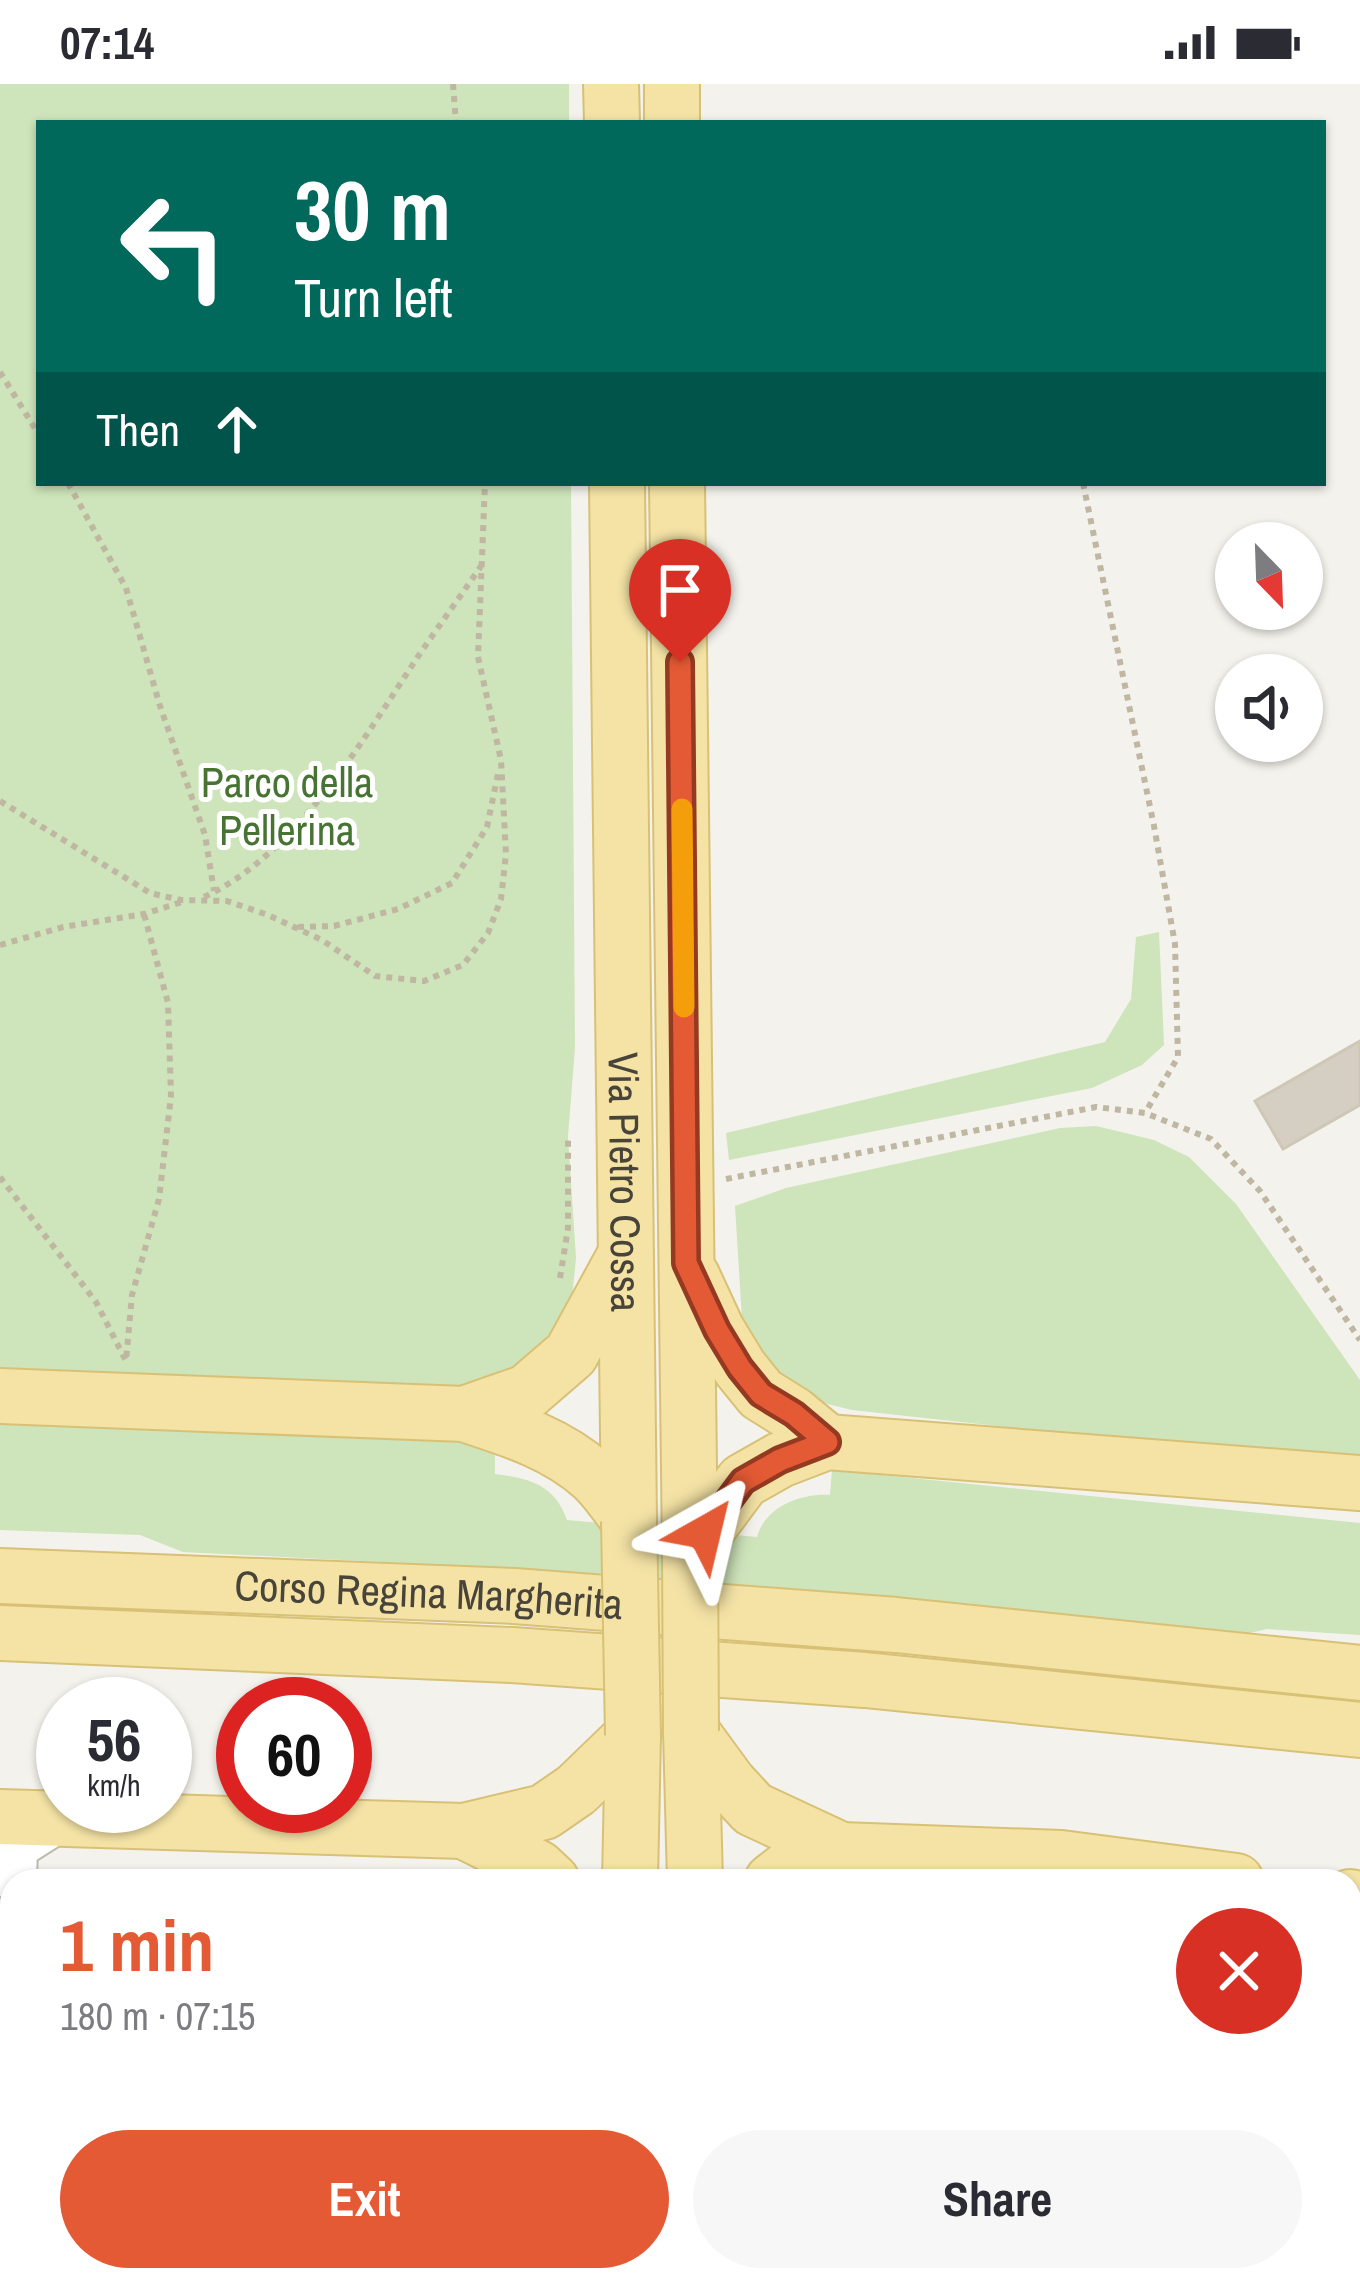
<!DOCTYPE html>
<html lang="en">
<head>
<meta charset="utf-8">
<style>
	:root { --surface:#fff; --page:#f7f7f7; --text:#2b2b33; --muted:#7c7c81; --accent:#e35a34 }
	body { margin:0; font-family:"Archivo Narrow",sans-serif; background:var(--page); color:var(--text); height:100vh; display:flex; flex-direction:column; font-size:45px; white-space:nowrap }
	* { box-sizing:border-box; margin:0 }
	p { font-size:39px; color:var(--muted) }
	.icon { flex:none; width:66px; height:66px; fill:none; stroke:currentColor; stroke-width:2; stroke-linecap:round; stroke-linejoin:round }
	.map { position:relative; flex:1; overflow:hidden }
	.side { position:absolute; left:0px; top:1785px; width:1362px; height:423px; display:flex; flex-direction:column; background:var(--surface); border-radius:36px 36px 0 0; box-shadow:0 3px 9px #0004 }
	.side>* { flex:none }
	.hud { position:absolute; left:36px; top:36px; width:1290px; height:366px; border-radius:0px; box-shadow:0 3px 9px #0004; background:#00695c; color:#fff; overflow:hidden }
	.needle { width:78px; rotate:157deg }
	.buttons { position:absolute; left:1215px; top:438px; display:grid; gap:24px }
	.buttons a { display:grid; place-items:center; width:108px; height:108px; border-radius:50%; background:var(--surface); box-shadow:0 3px 9px #0004; font-size:60px }
	.speed { position:absolute; left:36px; top:1593px; display:flex; gap:24px; font-size:60px; font-weight:700; text-align:center }
	.speed>* { display:grid; place-content:center; width:156px; height:156px; border-radius:50%; background:var(--surface); box-shadow:0 3px 9px #0004; line-height:1 }
	.speed small { font-size:30px; font-weight:400 }
	.speed .limit { border:18px solid #d22; background:#fff; color:#111 }
	.pin { position:absolute; display:grid; place-items:center; width:102px; height:102px; color:#fff; margin:-123px -51px; border-radius:50% 50% 50% 0; rotate:-45deg; box-shadow:0 0 12px #0007 }
	.pin .icon { rotate:45deg }
	.me { position:absolute; width:132px; margin:-66px; rotate:37deg; stroke-linejoin:round; filter:drop-shadow(0 0 9px #0008) }
	.turn { display:flex; align-items:center; gap:42px; height:252px; padding:0 60px; font-size:54px }
	.turn .icon { width:156px; height:156px; stroke-width:2.5 }
	.turn b { display:block; font-size:84px; line-height:102px }
	.then { display:flex; align-items:center; height:114px; padding:0 60px; background:#0003; gap:24px; font-size:45px }
	.round { display:grid; place-items:center; flex:none; width:126px; height:126px; border-radius:63px; background:var(--page) }
	.head { display:flex; align-items:center; justify-content:space-between; height:204px; padding:0 60px }
	h1 { font-size:72px; font-weight:700; line-height:90px; color:var(--accent) }
	.cta { display:flex; gap:24px; margin-top:auto; padding:24px 60px }
	.cta a { flex:1; height:138px; border-radius:72px; background:var(--accent); color:#fff; font-size:48px; font-weight:700; line-height:138px; text-align:center }
	.cta a+a { background:var(--page); color:var(--text) }
	.status { display:flex; justify-content:space-between; align-items:center; height:84px; padding:0 60px; background:var(--surface); direction:ltr }
	.status svg { height:33px; fill:currentColor }
	.map>svg:first-child { display:block }
	.residential { fill:#e8e4db }
	.green { fill:#cee4ba }
	.parking { fill:#e4e2e0 }
	.building { fill:#d5cfc3; stroke:#cfc7b6; stroke-width:3 }
	.lines { fill:none; stroke-linecap:round; stroke-linejoin:round }
	.minor-casing { stroke:#bfbaaf; stroke-width:46 }
	.major-casing { stroke:#d8c176; stroke-width:58 }
	.path { stroke:#bfb7a2; stroke-width:6; stroke-dasharray:6 6; stroke-linecap:butt }
	.minor { stroke:#fff; stroke-width:42 }
	.major { stroke:#f4e3a5; stroke-width:54 }
	.major-bridge-casing { stroke:#d8c176; stroke-width:58; stroke-linecap:butt }
	.major-bridge { stroke:#f4e3a5; stroke-width:54 }
	.route-casing { stroke:#943a22; stroke-width:30 }
	.route { stroke:#e35a34; stroke-width:21 }
	.slow { stroke:#f59e0b; stroke-width:21 }
	.labels { text-anchor:middle; stroke-width:10; stroke-linejoin:round; paint-order:stroke }
	.park-label { font-size:42px; fill:#477433; stroke:#fff }
	.street-label { font-size:42px; fill:#48443a; stroke:#fff }
</style>
</head>
<body>
<div class="status"><b>07:14</b><svg viewBox="0 0 49 12"><path d="M0 12V9h3v3zM5 12V6h3v6zM10 12V3h3v9zM15 12V0h3v12zM26 1h20v11H26zM47 4h2v5h-2z"/></svg></div>
<div class="map">
<svg width="1360" height="2207" viewBox="0 0 1360 2207">
	<rect width="100%" height="100%" fill="#f4f2ec"/>
	<path class="residential" d="M 1360,2018 L 1360,2207 L 732,2207 L 732,2196 L 1350,2196 L 1350,2020 Z"/>
	<path class="green" d="M 0,0 L 569,0 L 569,39 L 39,39 L 39,399 L 571,399 L 575,964 L 568,1052 L 576,1174 L 572,1214 L 539,1276 L 468,1304 L 0,1287 Z
		M 1159,848 L 1164,961 L 1142,981 L 1092,1004 L 729,1076 L 726,1049 L 1105,958 L 1131,915 L 1136,853 Z
		M 1096,1042 L 1154,1056 L 1189,1073 L 1236,1120 L 1360,1296 L 1360,1382 L 852,1326 L 803,1314 L 778,1295 L 742,1235 L 735,1122 L 786,1104 L 1060,1044 Z
		M 0,1340 L 495,1360 L 495,1390 C 529,1394 555,1401 567,1436 L 757,1453 C 765,1423 801,1409 830,1411 L 832,1386 L 1360,1439 L 1360,1551 L 1267,1545 L 1241,1551 L 791,1506 L 521,1485 L 183,1468 L 140,1451 L 0,1446 Z"/>
	<path class="parking" d="M 0,1878 L 12,1878 L 12,2119 L 0,2118 Z"/>
	<path class="building" d="M 1360,957 L 1360,1021 L 1283,1065 L 1255,1017 Z
		M 448,2196 L 549,2196 L 549,2207 L 448,2207 Z
		M 1167,2196 L 1193,2196 L 1205,2207 L 1160,2207 Z"/>
	<g class="lines">
		<g class="minor-casing">
			<path id="minor" d="M 15,1797 L 16,1764 L 60,1736
				M 1350,1985 L 1360,1982
				M 0,2098 L 12,2097
				M 415,2196 L 425,2207
				M 1090,2207 L 1097,2196"/>
		</g>
		<g class="major-casing">
			<g id="major">
				<path d="M 611,0 L 612,39"/>
				<path d="M 672,0 L 672,39"/>
				<path id="s1" d="M 617,399 L 629,1437"/>
				<path d="M 677,399 L 690,1468"/>
				<path d="M 692,1192 L 717,1246 L 740,1284 L 761,1310 L 793,1330 L 827,1358"/>
				<path d="M 0,1312 L 464,1330 C 510,1345 556,1359 593,1392 C 607,1405 618,1422 629,1437"/>
				<path d="M 464,1330 L 527,1308 L 571,1270 L 623,1175"/>
				<path d="M 690,1468 L 743,1397 L 780,1376 L 827,1358 L 1360,1399"/>
				<path id="s2" d="M 0,1492 L 514,1512 L 896,1541 L 1360,1589"/>
				<path d="M 0,1549 L 512,1571 L 865,1596 L 1360,1646"/>
				<path d="M 691,1647 L 729,1699 L 753,1725 L 841,1766"/>
				<path d="M 691,1647 L 695,1797"/>
				<path d="M 0,1733 L 464,1747 L 544,1728 L 576,1706 L 633,1651"/>
				<path d="M 464,1747 L 538,1784 L 552,1797"/>
				<path d="M 630,1797 L 633,1651"/>
				<path d="M 772,1797 L 790,1783 L 841,1766 L 1061,1774 L 1236,1797"/>
				<path d="M 1350,1813 L 1360,1815"/>
				<path d="M 632,2196 L 632,2207"/>
				<path d="M 705,2196 L 705,2207"/>
			</g>
		</g>
		<path class="path" d="M 453,0 L 456,39
			M 0,288 L 39,351
			M 68,399 L 126,504 L 160,622 L 205,751 L 214,807
			M 1083,399 L 1154,742 L 1175,860 L 1178,973 L 1145,1029
			M 0,717 L 150,809 L 181,816 L 227,817 L 268,831 L 322,856 L 375,892 L 424,897 L 463,881 L 488,849 L 501,815 L 506,770 L 501,676 L 478,573 L 485,399
			M 204,813 C 297,770 362,657 417,574 C 438,543 460,513 481,482
			M 298,843 L 334,842 L 398,825 L 452,799 L 487,743 L 499,685
			M 0,861 L 63,843 L 144,830 L 185,817
			M 0,1093 L 96,1218 L 126,1277 L 132,1211 L 159,1115 L 171,1012 L 168,919 L 144,830
			M 726,1095 L 1096,1023 L 1145,1029 L 1211,1055 L 1260,1107 L 1360,1256
			M 560,1194 L 568,1144 L 568,1052"/>
		<use href="#minor" class="minor"/>
		<use href="#major" class="major"/>
		<g class="major-bridge-casing">
			<path id="major-bridge" d="M 629,1437 L 633,1651
				M 690,1468 L 691,1647"/>
		</g>
		<use href="#major-bridge" class="major-bridge"/>
	</g>
	<g class="lines">
		<g class="route-casing">
			<path id="route" d="M 680,578 L 686,1179 L 717,1246 L 740,1284 L 761,1310 L 794,1330 L 827,1358 L 780,1376 L 743,1397 L 705,1448"/>
		</g>
		<use href="#route" class="route"/>
		<path class="slow" d="M 682,725 L 684,923"/>
	</g>
	<g class="labels">
		<g class="park-label">
			<text x="287" y="713">Parco della<tspan x="287" dy="48">Pellerina</tspan></text>
		</g>
		<g class="street-label">
			<text dy="15" stroke="none"><textPath href="#s1" startOffset="699">Via Pietro Cossa</textPath></text>
			<text dy="15" stroke="none"><textPath href="#s2" startOffset="429">Corso Regina Margherita</textPath></text>
		</g>
	</g>
</svg>
<div class="buttons">
<a><svg class="needle" viewBox="-14 -14 28 28"><path d="M0-13l5 13h-10z" fill="#e53935"/><path d="M0 13l5-13h-10z" fill="#7c7c81"/></svg></a>
<a><svg class="icon" aria-label="sound" viewBox="0 0 24 24"><path d="M4 9h4l5-4v14l-5-4H4zM17 9q2 3 0 6"/></svg></a>
</div>
<div class="speed"><div>56<small>km/h</small></div><div class="limit">60</div></div>
<div class="pin" style="left:680px;top:578px;background:#d93025"><svg class="icon" aria-label="arrive" viewBox="0 0 24 24"><path d="M6 21V4h12l-3 4 3 4H6"/></svg></div>
<svg class="me" style="left:705px;top:1448px" viewBox="-20 -20 40 40"><path d="M0-17L14 15 0 8-14 15z" fill="#e35a34" stroke="#fff" stroke-width="4"/></svg>
<div class="hud">
<div class="turn"><svg class="icon" aria-label="left" viewBox="0 0 24 24"><path d="M17 20v-9H6M10 6l-5 5 5 5"/></svg><div><b>30 m</b>Turn left</div></div>
<div class="then">Then<svg class="icon" aria-label="ahead" viewBox="0 0 24 24"><path d="M12 20V5M6 11l6-6 6 6"/></svg></div>
</div>
<section class="side">
<div class="head"><div><h1>1 min</h1><p>180 m · 07:15</p></div><a class="round" style="background:#d93025;color:#fff"><svg class="icon" aria-label="close" viewBox="0 0 24 24"><path d="M6 6l12 12M18 6L6 18"/></svg></a></div>
<div class="cta"><a>Exit</a><a>Share</a></div>
</section>
</div>
</body>
</html>
